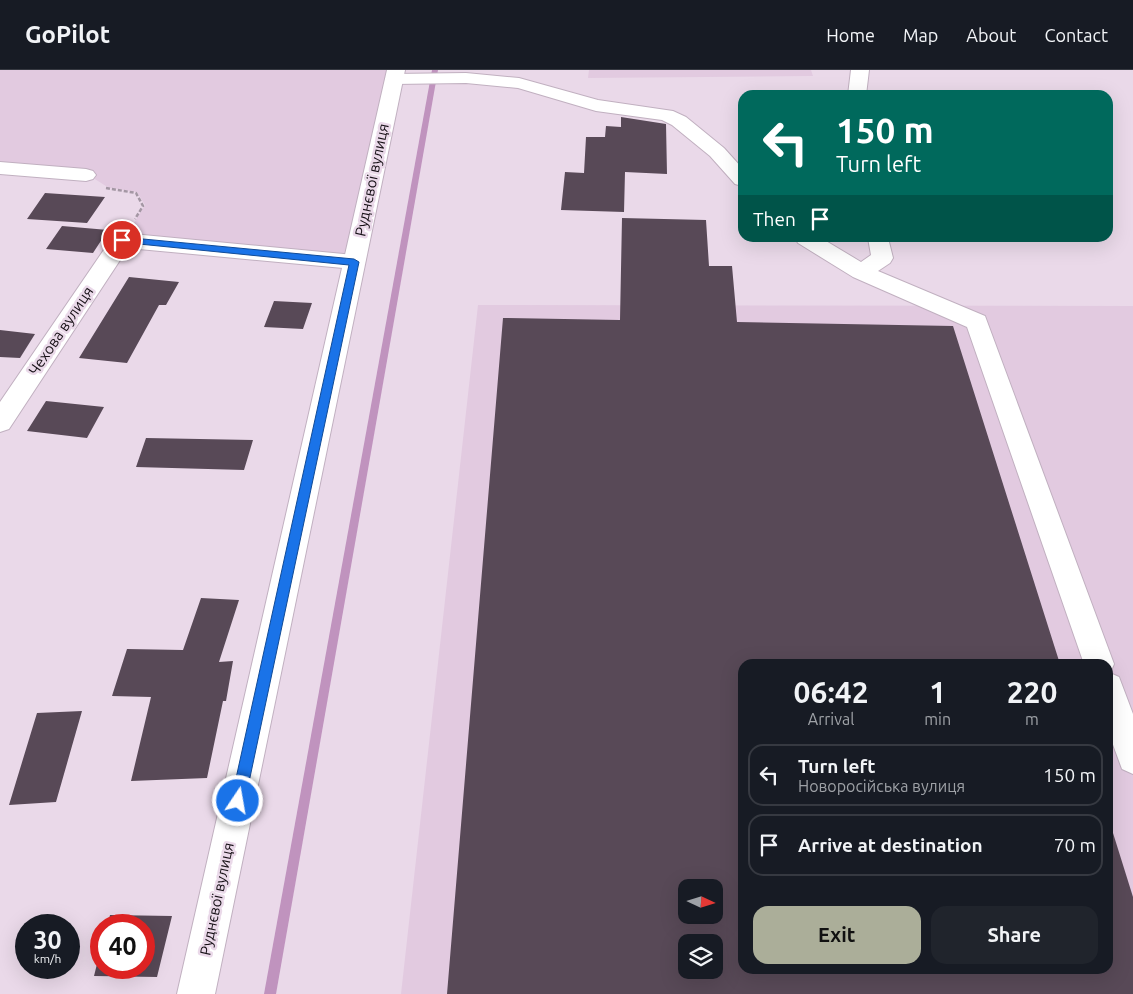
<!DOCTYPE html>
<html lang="en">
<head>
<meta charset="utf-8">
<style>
	:root { --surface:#171b24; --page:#20242c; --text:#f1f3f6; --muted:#9ea1a6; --line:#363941; --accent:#abae99 }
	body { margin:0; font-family:Ubuntu,sans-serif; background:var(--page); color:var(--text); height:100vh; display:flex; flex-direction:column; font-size:19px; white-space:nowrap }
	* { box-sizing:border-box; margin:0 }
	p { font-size:16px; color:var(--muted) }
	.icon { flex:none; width:28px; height:28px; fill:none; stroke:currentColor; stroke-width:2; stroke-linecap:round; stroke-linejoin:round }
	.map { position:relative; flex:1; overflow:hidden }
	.drawer { position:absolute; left:738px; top:589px; width:375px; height:315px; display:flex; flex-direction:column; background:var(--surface); border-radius:15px; box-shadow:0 5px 20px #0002 }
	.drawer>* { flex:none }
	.guide { position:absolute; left:738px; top:20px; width:375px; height:152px; border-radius:15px; box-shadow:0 5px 20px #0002; background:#00695c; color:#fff; overflow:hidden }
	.needle { width:32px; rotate:94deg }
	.buttons { position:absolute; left:678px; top:809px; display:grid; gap:10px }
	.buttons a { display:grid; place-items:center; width:45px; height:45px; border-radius:10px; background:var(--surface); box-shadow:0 5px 20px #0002; font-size:25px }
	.speed { position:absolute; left:15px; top:844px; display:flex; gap:10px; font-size:25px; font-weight:700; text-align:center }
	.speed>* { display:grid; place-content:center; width:65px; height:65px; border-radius:50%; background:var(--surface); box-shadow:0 5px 20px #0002; line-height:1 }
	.speed small { font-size:12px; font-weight:400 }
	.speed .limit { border:8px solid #d22; background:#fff; color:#111 }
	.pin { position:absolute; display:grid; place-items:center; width:42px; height:42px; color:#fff; margin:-21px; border:2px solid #fff; border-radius:50%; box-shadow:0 1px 5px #0007 }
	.me { position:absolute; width:55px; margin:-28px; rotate:12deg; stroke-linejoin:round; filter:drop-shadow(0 0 4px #0008) }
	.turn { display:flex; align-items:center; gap:18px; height:105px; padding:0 15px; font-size:22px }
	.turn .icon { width:65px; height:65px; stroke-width:2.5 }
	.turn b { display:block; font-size:35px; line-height:42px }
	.then { display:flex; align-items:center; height:48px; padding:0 15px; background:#0003; gap:10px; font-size:19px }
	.eta { display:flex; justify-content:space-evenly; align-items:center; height:85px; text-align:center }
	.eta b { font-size:30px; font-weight:700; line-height:35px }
	.action { display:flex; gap:10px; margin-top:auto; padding:10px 15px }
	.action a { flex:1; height:58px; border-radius:15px; background:var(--accent); color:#111; font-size:20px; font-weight:700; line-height:58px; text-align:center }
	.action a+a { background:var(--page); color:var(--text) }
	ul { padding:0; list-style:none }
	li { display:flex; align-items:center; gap:15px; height:62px; margin:0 10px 8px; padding:0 5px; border:2px solid var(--line); border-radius:15px }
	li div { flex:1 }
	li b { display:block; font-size:19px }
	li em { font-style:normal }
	header { display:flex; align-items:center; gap:30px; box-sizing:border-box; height:70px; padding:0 25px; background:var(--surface); border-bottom:1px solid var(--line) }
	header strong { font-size:24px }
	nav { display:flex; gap:28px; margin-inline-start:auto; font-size:18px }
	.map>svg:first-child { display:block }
	.built { fill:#e2cae0; fill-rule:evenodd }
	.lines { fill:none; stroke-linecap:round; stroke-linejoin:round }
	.stream { fill:#c093be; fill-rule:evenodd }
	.building { fill:#584957; fill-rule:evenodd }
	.street-casing { stroke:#c1b0c0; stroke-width:2 }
	.secondary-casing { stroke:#c1b0c0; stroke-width:2 }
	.path { stroke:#a497a4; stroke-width:2.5; stroke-dasharray:4 2; stroke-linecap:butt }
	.street { fill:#fff; fill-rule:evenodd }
	.secondary { fill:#fff; fill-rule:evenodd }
	.route { fill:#1a73e8; stroke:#114b97 }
	.labels { text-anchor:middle; stroke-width:5; stroke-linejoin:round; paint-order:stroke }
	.street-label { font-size:15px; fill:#161016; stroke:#ead9e9 }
</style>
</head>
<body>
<header>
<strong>GoPilot</strong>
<nav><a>Home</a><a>Map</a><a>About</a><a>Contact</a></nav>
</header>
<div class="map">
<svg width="1133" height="924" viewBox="0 0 1133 924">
	<rect width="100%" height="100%" fill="#ead9e9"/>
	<path class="built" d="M 0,0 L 387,0 L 347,189 L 125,168 L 145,135 L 137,122 L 109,118 L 87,104 L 0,97 Z
		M 589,0 L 811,0 L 813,6 L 588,8 Z
		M 478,235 L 1133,236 L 1133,924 L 401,924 ZM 742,594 L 1108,594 L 1108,899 L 742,899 ZM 686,818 L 714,818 L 714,845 L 686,845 ZM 686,872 L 714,872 L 714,900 L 686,900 Z"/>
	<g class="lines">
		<path class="stream" d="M 432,0 L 438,0 L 276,924 L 264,924 Z"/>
	</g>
	<path class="building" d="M 621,47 L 666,54 L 667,104 L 625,102 L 624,142 L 561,140 L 565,102 L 584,103 L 586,67 L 605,67 L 606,56 L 621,57 Z
		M 45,123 L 105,127 L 87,153 L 27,149 Z
		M 622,148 L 706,150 L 709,196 L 732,196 L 737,252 L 953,256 L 1060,594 L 742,594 L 742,899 L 1108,899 L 1108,763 L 1113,763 L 1133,827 L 1133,924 L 447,924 L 503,248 L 620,250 ZM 686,818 L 714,818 L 714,845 L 686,845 ZM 686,872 L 714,872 L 714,900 L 686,900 Z
		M 62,156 L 108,160 L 93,183 L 46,179 Z
		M 129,207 L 179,212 L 166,235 L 159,235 L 127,293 L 79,288 Z
		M 274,231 L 312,233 L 303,259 L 264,257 Z
		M 0,260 L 35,264 L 20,288 L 0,287 Z
		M 46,331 L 104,337 L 87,368 L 27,361 Z
		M 146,368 L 253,370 L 244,400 L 136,397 Z
		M 201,528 L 239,530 L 219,592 L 233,591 L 226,631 L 223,631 L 207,708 L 131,711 L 151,627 L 112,626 L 127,579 L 183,580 Z
		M 82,641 L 56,732 L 9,735 L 37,643 Z
		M 110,845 L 172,846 L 157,907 L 94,906 L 101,878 L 101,898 L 144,898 L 144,855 L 108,855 Z"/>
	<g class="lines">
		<g class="street-casing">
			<path id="street" d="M 851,0 L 869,0 L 866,25 L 848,25 Z
				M 466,3 L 519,8 L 598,30 L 673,41 L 686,47 L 724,78 L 742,98 L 742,116 L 735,114 L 710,86 L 672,55 L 662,50 L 596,41 L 518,18 L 466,13 L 394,14 L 388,13 L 385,9 L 388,5 L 394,4 Z
				M 0,92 L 86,99 L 93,101 L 96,105 L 93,109 L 86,111 L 0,104 Z
				M 122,163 L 354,185 L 362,187 L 365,192 L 362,197 L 354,199 L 128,178 L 9,359 L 0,362 L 0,332 L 114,165 Z
				M 795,168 L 821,168 L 861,192 L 871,185 L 868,168 L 888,168 L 893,188 L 890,193 L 878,201 L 985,246 L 1114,594 L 1110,603 L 1119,607 L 1133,644 L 1133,704 L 1122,699 L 1108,661 L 1108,594 L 1084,594 L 967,257 L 853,207 L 798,173 Z"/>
		</g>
		<g class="secondary-casing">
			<path id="secondary" d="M 387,0 L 405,0 L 215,924 L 177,924 Z"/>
		</g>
		<path class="path" d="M 106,118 L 136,123 L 143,136 L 135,149"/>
		<use href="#street" class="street"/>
		<use href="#secondary" class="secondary"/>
	</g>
	<path class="route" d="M 122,167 L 354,189 L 359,192 L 245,731 L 243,736 L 238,738 L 233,736 L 231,731 L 349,195 L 119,172 L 118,170 Z"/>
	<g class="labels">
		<g class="street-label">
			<text transform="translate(372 110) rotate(-78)" y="5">Руднєвої вулиця</text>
			<text transform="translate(61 261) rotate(-56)" y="5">Чехова вулиця</text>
			<text transform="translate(217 829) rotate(-78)" y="5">Руднєвої вулиця</text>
		</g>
	</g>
</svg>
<div class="buttons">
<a><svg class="needle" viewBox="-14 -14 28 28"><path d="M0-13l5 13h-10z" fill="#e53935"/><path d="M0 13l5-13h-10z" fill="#9ea1a6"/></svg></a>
<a><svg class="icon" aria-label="layers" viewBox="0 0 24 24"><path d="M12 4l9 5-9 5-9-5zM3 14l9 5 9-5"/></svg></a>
</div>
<div class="speed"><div>30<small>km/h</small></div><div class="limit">40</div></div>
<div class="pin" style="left:122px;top:170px;background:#d93025"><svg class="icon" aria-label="arrive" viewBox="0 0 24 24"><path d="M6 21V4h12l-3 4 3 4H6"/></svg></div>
<svg class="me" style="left:238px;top:731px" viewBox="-20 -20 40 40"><circle r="17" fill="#1a73e8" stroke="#fff" stroke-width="3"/><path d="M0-11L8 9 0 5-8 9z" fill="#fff"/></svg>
<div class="guide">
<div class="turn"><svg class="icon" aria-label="left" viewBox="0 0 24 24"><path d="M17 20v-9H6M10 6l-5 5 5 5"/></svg><div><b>150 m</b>Turn left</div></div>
<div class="then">Then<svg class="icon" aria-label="arrive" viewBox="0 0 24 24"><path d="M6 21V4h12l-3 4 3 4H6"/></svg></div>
</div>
<section class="drawer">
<div class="eta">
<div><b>06:42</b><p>Arrival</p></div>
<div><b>1</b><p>min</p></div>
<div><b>220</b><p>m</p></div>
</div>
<ul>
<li><svg class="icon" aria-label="left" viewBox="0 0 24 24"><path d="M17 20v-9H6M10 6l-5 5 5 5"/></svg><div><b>Turn left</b><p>Новоросійська вулиця</p></div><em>150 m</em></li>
<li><svg class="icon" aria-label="arrive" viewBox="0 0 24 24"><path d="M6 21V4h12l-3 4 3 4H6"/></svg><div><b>Arrive at destination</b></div><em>70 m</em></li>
</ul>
<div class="action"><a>Exit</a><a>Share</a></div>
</section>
</div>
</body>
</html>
